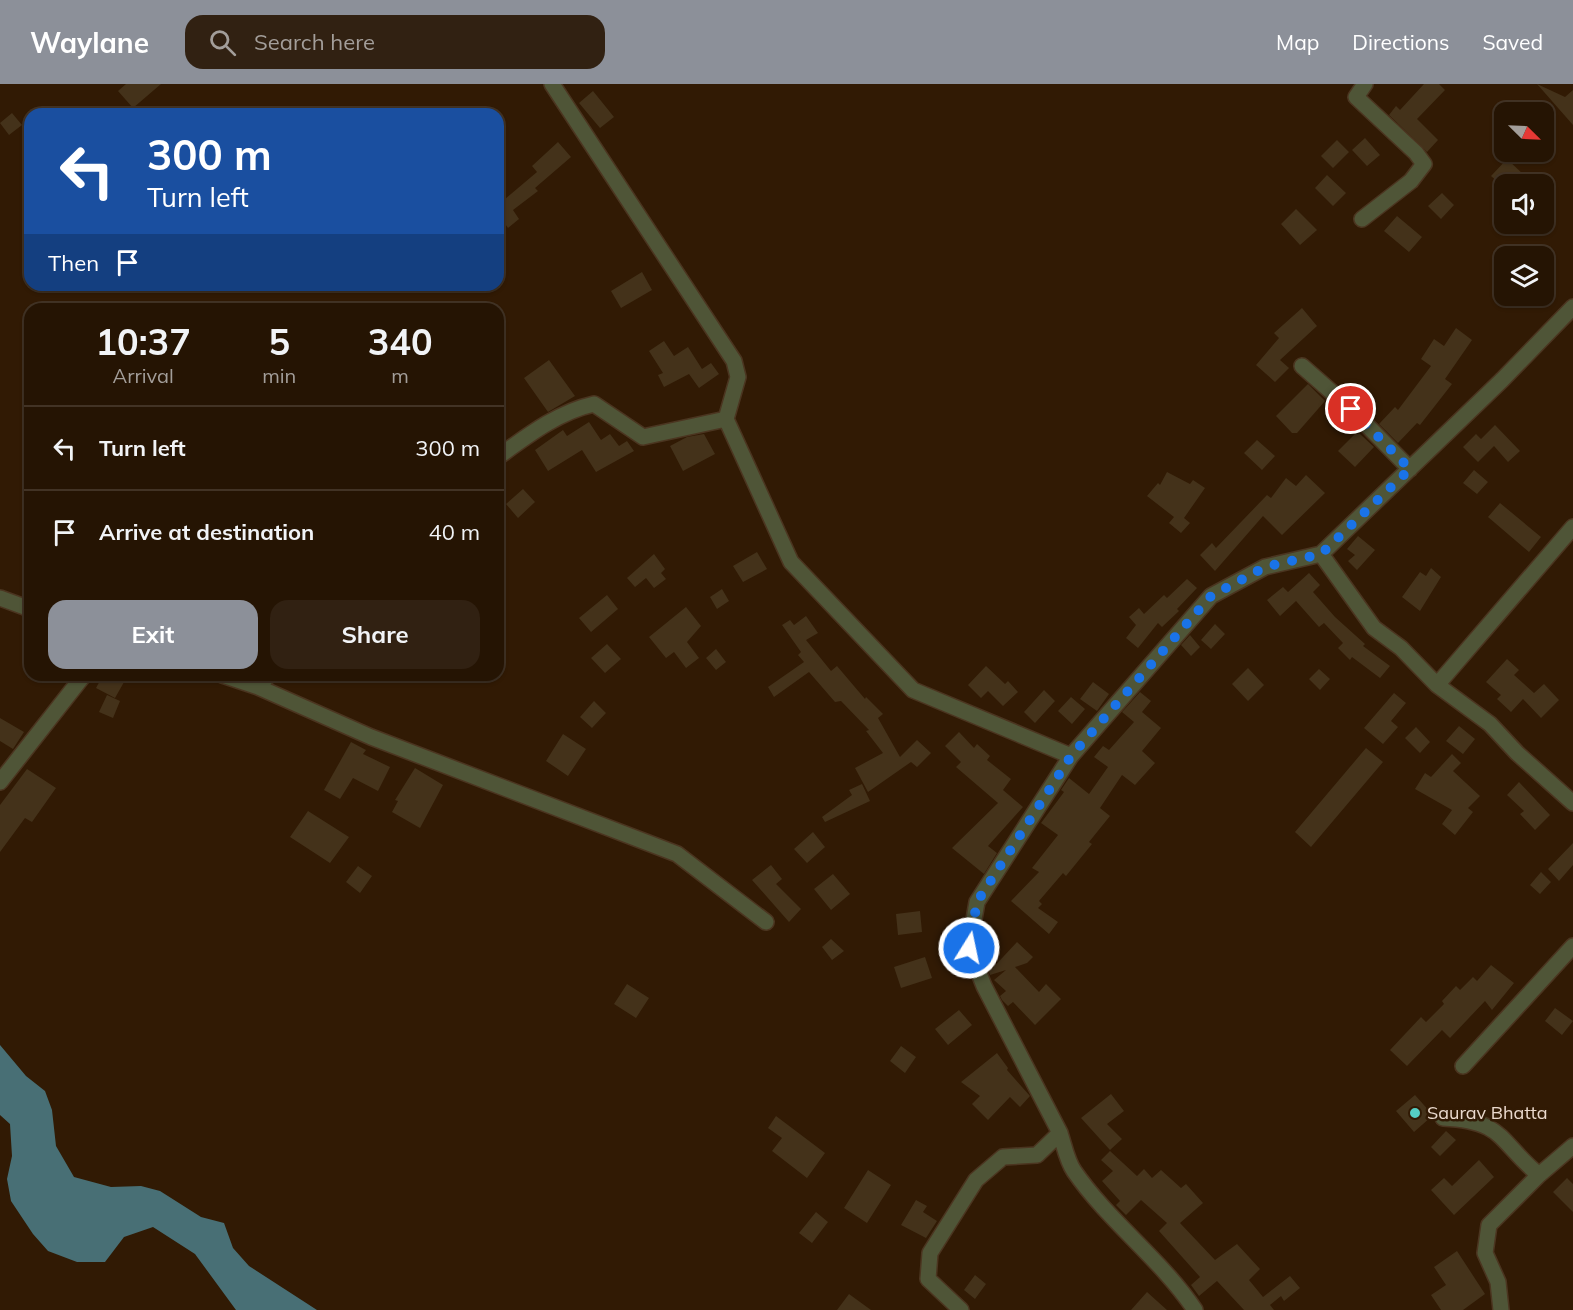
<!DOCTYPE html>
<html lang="en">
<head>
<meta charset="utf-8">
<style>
	:root { --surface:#251403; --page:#312112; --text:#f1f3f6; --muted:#a39e9a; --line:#423325; --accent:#8c9099 }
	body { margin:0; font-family:Mulish,sans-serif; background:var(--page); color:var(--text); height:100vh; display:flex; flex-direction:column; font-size:22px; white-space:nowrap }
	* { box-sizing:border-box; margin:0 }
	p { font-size:20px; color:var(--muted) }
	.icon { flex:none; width:33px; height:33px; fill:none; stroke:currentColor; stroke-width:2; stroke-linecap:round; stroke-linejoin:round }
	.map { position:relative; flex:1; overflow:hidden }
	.sheet { position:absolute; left:24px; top:219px; width:480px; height:378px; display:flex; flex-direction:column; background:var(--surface); border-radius:18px; box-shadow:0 2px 4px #0004,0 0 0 2px var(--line) }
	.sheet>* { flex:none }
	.hud { position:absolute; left:24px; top:24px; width:480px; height:183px; border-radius:18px; box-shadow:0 2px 4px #0004,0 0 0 2px var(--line); background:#1a4fa0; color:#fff; overflow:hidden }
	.needle { width:39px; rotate:114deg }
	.buttons { position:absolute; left:1494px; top:18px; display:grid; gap:12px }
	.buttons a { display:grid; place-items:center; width:60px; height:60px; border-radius:12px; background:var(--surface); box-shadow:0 2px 4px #0004,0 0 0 2px var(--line); font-size:30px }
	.pin { position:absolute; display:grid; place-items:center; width:51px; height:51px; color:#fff; margin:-26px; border:3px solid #fff; border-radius:50%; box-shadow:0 2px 6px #0007 }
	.me { position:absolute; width:66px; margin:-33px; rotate:10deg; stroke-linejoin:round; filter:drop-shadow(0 0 4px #0008) }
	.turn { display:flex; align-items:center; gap:21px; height:126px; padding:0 24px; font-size:27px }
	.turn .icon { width:78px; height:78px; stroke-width:2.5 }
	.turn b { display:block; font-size:42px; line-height:51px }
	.then { display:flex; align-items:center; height:57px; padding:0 24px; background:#0003; gap:12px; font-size:22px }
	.eta { display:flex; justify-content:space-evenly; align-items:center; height:102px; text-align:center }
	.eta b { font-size:36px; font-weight:700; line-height:42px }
	.action { display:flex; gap:12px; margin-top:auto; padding:12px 24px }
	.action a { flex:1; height:69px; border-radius:18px; background:var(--accent); color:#fff; font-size:24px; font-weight:700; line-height:69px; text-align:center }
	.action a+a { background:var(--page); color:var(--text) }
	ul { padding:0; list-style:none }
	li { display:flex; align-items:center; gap:18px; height:84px; padding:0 24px; border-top:2px solid var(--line) }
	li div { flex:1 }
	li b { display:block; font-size:22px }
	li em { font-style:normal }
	header { display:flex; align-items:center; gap:36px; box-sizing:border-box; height:84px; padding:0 30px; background:var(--accent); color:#fff }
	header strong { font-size:28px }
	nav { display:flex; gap:33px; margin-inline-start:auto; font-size:21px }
	.search { width:420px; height:54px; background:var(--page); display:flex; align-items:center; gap:15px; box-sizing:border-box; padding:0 21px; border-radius:18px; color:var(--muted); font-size:22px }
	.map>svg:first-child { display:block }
	.water { fill:#486f75 }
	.building { fill:#44321a }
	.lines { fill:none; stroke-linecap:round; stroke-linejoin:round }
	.minor-casing { stroke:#4b3520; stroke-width:18 }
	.minor { stroke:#4f5537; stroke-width:15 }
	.route { stroke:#1a73e8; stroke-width:10; stroke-dasharray:0 18 }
	.poi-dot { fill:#55cec4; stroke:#311a04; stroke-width:2 }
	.labels { text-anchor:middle; stroke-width:5; stroke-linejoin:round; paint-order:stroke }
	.poi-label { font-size:18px; fill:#ead9cd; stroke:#311a04; text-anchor:start }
</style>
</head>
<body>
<header>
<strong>Waylane</strong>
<div class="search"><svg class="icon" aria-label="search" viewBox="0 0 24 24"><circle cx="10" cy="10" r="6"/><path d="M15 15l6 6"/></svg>Search here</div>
<nav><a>Map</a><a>Directions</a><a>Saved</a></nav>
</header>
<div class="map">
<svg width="1573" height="1226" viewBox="0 0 1573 1226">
	<rect width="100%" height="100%" fill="#311a04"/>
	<path class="water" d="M 0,961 L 26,992 L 45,1007 L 52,1026 L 56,1062 L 74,1093 L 111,1103 L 141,1102 L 160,1107 L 201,1133 L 224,1139 L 233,1164 L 249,1182 L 317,1226 L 236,1226 L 195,1170 L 153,1143 L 124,1153 L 105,1178 L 77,1178 L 48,1167 L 33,1150 L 11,1117 L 7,1095 L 12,1072 L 10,1040 L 0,1031 Z"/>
	<path class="building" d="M 126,0 L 161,0 L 133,24 L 118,7 Z
		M 1424,0 L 1439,0 L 1445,6 L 1417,35 L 1438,56 L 1427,68 L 1389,31 L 1396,22 L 1400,26 Z
		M 1537,0 L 1565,13 L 1573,6 L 1573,41 Z
		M 593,7 L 614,33 L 600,44 L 579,19 Z
		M 12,29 L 22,41 L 9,51 L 0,39 Z
		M 1365,54 L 1380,71 L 1367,82 L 1352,66 Z
		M 1337,56 L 1349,68 L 1333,84 L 1321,72 Z
		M 558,58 L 571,73 L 535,104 L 538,107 L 513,126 L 519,135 L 508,144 L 498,130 L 498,121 L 537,88 L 532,82 Z
		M 1507,75 L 1524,91 L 1514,100 L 1500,100 L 1491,92 Z
		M 1327,91 L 1346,109 L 1333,122 L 1315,104 Z
		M 1442,109 L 1454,121 L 1441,135 L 1428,122 Z
		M 1296,125 L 1317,146 L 1300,161 L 1281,140 Z
		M 1397,132 L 1422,153 L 1409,168 L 1384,147 Z
		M 642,188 L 652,206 L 621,224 L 611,207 Z
		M 1302,224 L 1317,242 L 1280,276 L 1289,284 L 1275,298 L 1256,281 L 1279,254 L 1274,249 Z
		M 1456,244 L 1472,256 L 1445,295 L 1452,300 L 1420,341 L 1417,339 L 1398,359 L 1379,340 L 1395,323 L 1398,326 L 1431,282 L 1421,275 L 1434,255 L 1444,262 Z
		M 664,257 L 674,272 L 688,263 L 702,285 L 711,279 L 719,290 L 699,304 L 689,290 L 664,303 L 658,291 L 663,289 L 649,267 Z
		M 549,276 L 575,312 L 548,328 L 524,294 Z
		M 1308,300 L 1325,317 L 1297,349 L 1292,349 L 1276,332 Z
		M 589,338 L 601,356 L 610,350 L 619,362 L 627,357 L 634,367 L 596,388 L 582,366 L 548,387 L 535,366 L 563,346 L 567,352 Z
		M 1495,341 L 1520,367 L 1508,378 L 1494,362 L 1478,378 L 1463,363 L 1476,350 L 1481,355 Z
		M 704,350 L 715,370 L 683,387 L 670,362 L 687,353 Z
		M 1355,350 L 1360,350 L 1374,363 L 1355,383 L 1338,367 Z
		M 1257,356 L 1275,372 L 1262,386 L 1244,369 Z
		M 1474,386 L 1488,398 L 1477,410 L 1463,399 Z
		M 1167,388 L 1190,400 L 1193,396 L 1205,404 L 1184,434 L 1190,439 L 1181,449 L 1169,439 L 1174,433 L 1147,412 L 1158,399 L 1160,401 Z
		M 1306,391 L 1325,409 L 1282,451 L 1263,432 L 1215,487 L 1200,471 L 1212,459 L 1216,464 L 1267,411 L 1271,414 L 1286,394 L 1296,402 Z
		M 523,405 L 535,418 L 518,434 L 506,420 Z
		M 1500,419 L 1541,453 L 1529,468 L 1488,433 Z
		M 1358,452 L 1375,466 L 1357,486 L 1348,477 L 1355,471 L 1347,465 Z
		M 757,468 L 767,485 L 743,498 L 733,482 Z
		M 654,470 L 665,485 L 661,489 L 666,495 L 654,504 L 646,494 L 635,503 L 627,494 Z
		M 1431,484 L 1441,493 L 1420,527 L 1402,513 L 1420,488 L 1426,492 Z
		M 1309,489 L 1320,501 L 1313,508 L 1335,533 L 1365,560 L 1363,562 L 1390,582 L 1380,594 L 1352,573 L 1350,576 L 1338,564 L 1343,559 L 1324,539 L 1319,543 L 1296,517 L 1280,532 L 1267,516 L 1283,503 L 1288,508 Z
		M 1187,495 L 1197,504 L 1177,525 L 1179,527 L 1162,543 L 1158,539 L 1138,564 L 1126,554 L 1136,541 L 1129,533 L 1139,524 L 1144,530 L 1164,511 L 1167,514 Z
		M 722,505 L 729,517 L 717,525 L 710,513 Z
		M 607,511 L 618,525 L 591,548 L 579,534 Z
		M 686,523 L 701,542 L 687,558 L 699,574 L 686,584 L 674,568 L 666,574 L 649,553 Z
		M 806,532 L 818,549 L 806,556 L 831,587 L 837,582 L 865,615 L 866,613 L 883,630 L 878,634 L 900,673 L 917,656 L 931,669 L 917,683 L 911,678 L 868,708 L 855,684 L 883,669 L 866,647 L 869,646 L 841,617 L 835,618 L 809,588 L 774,613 L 768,603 L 804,578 L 798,571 L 801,568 L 782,541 L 790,536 L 794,541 Z
		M 1215,540 L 1225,550 L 1211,565 L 1201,556 Z
		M 1190,551 L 1200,563 L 1191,572 L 1181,561 Z
		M 607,560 L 621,575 L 605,589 L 591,574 Z
		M 716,565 L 726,578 L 716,586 L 706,574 Z
		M 1507,575 L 1519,586 L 1514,591 L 1534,609 L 1544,600 L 1559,616 L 1541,634 L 1523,615 L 1511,628 L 1497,615 L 1501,611 L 1486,598 Z
		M 986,582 L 1005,600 L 1008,597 L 1018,608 L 1003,622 L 988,607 L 981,614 L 968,601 Z
		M 1248,584 L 1264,601 L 1248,617 L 1232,600 Z
		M 1319,585 L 1330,595 L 1320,606 L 1309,595 Z
		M 103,591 L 128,591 L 115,614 L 96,604 Z
		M 1093,598 L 1109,610 L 1097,627 L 1080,615 Z
		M 1044,606 L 1055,617 L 1035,639 L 1024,628 Z
		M 1140,608 L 1151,617 L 1142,628 L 1161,644 L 1142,667 L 1155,679 L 1135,701 L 1122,691 L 1100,724 L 1110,732 L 1089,758 L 1092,760 L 1066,792 L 1063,789 L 1039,817 L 1042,820 L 1038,824 L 1058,838 L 1049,850 L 1011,817 L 1039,788 L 1032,784 L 1058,751 L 1041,739 L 1064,708 L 1061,706 L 1069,694 L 1089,710 L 1108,683 L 1094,673 L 1103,662 L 1109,666 L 1134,638 L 1122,628 Z
		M 1394,609 L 1406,619 L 1391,637 L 1398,643 L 1383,660 L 1364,644 Z
		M 107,611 L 120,617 L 113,634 L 99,628 Z
		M 1071,613 L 1085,625 L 1072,640 L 1058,627 Z
		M 594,617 L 606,629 L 592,644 L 580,633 Z
		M 0,634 L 24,648 L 13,665 L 0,657 Z
		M 1459,642 L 1475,655 L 1463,670 L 1446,657 Z
		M 1416,643 L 1430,658 L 1420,669 L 1405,654 Z
		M 959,648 L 974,664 L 977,660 L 990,672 L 987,676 L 1011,695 L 1003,706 L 1023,723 L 988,762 L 997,769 L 984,790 L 952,764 L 998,719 L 956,683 L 961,678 L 945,662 Z
		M 563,650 L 586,665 L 568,692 L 546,677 Z
		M 351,658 L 366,666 L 363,670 L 390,683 L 378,707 L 353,694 L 340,715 L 324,706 Z
		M 1366,664 L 1383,678 L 1311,763 L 1295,748 Z
		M 1452,670 L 1461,679 L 1453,687 L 1480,712 L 1468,724 L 1473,728 L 1455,751 L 1442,740 L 1452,726 L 1415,705 L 1425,689 L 1431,693 Z
		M 415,684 L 443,701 L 420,744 L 392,728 L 398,717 L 395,716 Z
		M 27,685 L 56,704 L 32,738 L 25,734 L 0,768 L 0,721 Z
		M 1519,698 L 1550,731 L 1535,746 L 1520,730 L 1524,727 L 1507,711 Z
		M 862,700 L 870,717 L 825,738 L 822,733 L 852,711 L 849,706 Z
		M 308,727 L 349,753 L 330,779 L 290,753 Z
		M 813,748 L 825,763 L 807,779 L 794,765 Z
		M 1573,759 L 1573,781 L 1559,797 L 1548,785 Z
		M 771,781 L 782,795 L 776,800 L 801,825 L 789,838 L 752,796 Z
		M 358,782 L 372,792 L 360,809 L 346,798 Z
		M 1541,788 L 1551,798 L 1540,810 L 1530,801 Z
		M 833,790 L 850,810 L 831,826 L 814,805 Z
		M 920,827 L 922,848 L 898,851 L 896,830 Z
		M 831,855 L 844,867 L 832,876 L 822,863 Z
		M 1017,858 L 1033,873 L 1027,879 L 1015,883 L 1039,908 L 1046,900 L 1061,915 L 1035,941 L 1013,918 L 1008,922 L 1002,916 L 1000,912 L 1006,907 L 994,896 L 1006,886 L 990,891 L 989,888 Z
		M 925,873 L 932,894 L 901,904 L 894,883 Z
		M 1491,881 L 1514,899 L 1492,926 L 1485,917 L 1450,954 L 1442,946 L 1407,982 L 1390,966 L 1421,933 L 1426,938 L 1444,920 L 1442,917 L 1456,902 L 1460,906 L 1473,893 L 1477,897 Z
		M 627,900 L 649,914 L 636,934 L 614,920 Z
		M 1555,924 L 1573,937 L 1562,951 L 1545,937 Z
		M 959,926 L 972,941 L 948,961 L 935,945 Z
		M 901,962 L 916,973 L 905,989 L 890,977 Z
		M 997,969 L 1008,984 L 1007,986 L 1030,1012 L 1020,1023 L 1010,1013 L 988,1036 L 972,1020 L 980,1012 L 961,998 Z
		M 1111,1010 L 1124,1027 L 1107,1040 L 1122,1055 L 1110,1066 L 1081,1034 Z
		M 1415,1011 L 1431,1029 L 1431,1033 L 1414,1048 L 1396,1027 Z
		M 776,1032 L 825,1069 L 807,1094 L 772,1067 L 782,1054 L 768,1044 Z
		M 1446,1047 L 1456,1056 L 1440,1072 L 1431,1063 Z
		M 1110,1067 L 1137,1092 L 1144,1085 L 1152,1094 L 1161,1086 L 1181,1104 L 1186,1100 L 1203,1119 L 1180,1139 L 1215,1176 L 1237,1160 L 1260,1185 L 1249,1196 L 1263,1213 L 1290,1192 L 1300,1204 L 1284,1217 L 1281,1212 L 1270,1221 L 1274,1226 L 1244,1226 L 1217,1197 L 1199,1212 L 1191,1201 L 1200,1193 L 1159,1147 L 1167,1139 L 1141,1116 L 1126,1131 L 1116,1121 L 1120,1117 L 1102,1097 L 1113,1087 L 1101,1076 Z
		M 1479,1076 L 1494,1093 L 1454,1131 L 1431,1106 L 1444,1094 L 1452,1102 Z
		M 868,1086 L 891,1101 L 867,1139 L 844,1124 Z
		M 1567,1094 L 1573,1100 L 1573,1128 L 1553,1108 Z
		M 916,1116 L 927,1122 L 923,1128 L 937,1137 L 926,1154 L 901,1141 Z
		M 816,1128 L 828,1138 L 812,1159 L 799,1149 Z
		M 1457,1167 L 1485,1210 L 1463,1226 L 1441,1226 L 1431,1211 L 1446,1201 L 1434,1183 Z
		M 975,1191 L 986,1200 L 975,1215 L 964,1206 Z
		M 1147,1208 L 1167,1226 L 1131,1226 Z
		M 849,1210 L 871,1226 L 837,1226 Z"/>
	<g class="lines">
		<g class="minor-casing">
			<path id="minor" d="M 552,0 L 734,277 L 738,293 L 726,335 L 791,478 L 913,606 L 1071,672
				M 1362,135 L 1411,97 L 1424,80 L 1416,69 L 1356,13 L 1365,0
				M 1302,282 L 1351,325 L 1410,385
				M 498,373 C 527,352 558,328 594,320 L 643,353 L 726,335
				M 1321,470 L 1502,296 L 1573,223
				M 0,514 L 30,525
				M 222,591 L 258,603 L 269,591
				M 1437,601 L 1573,443
				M 258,603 L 371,653 L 677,770 L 766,838
				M 0,698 L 84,591
				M 1463,982 L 1573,862
				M 1443,1034 C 1505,1037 1498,1057 1539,1091
				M 1060,1049 C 1064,1061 1067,1077 1074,1087 C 1109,1138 1161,1175 1195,1226
				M 961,1226 L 928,1195 L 930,1169 L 976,1096 L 1003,1073 L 1037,1071 L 1060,1049 L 984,902 L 969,864 L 977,818 L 1071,672 L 1211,512 L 1265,483 L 1321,470 L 1374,544 L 1401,564 L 1437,601 L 1490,640 L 1517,669 L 1573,719
				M 1501,1226 L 1498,1198 L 1485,1169 L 1489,1141 L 1539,1091 L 1573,1062"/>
		</g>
		<use href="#minor" class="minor"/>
	</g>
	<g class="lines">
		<path class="route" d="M 969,864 L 977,818 L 1071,672 L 1211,512 L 1265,483 L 1321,470 L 1410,385 L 1351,325"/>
	</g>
	<circle class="poi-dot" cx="1415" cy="1029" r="6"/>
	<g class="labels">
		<g class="poi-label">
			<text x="1427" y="1035">Saurav Bhatta</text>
		</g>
	</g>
</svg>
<div class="buttons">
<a><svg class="needle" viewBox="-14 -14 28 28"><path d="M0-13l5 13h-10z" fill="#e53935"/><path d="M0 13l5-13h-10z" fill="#a39e9a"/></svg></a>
<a><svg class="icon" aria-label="sound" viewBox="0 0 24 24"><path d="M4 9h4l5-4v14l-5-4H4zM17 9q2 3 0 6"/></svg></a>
<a><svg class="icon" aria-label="layers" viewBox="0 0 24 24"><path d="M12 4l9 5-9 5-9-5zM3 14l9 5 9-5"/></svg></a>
</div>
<div class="pin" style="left:1351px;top:325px;background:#d93025"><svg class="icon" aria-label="arrive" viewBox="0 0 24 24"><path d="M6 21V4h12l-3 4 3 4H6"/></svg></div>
<svg class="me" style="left:969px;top:864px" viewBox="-20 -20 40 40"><circle r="17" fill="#1a73e8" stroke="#fff" stroke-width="3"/><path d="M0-11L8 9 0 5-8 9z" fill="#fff"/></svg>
<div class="hud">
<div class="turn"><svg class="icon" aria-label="left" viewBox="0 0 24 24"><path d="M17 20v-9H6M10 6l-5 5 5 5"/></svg><div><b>300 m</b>Turn left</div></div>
<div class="then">Then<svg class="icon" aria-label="arrive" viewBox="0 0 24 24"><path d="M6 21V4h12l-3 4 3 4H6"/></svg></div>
</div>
<section class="sheet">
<div class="eta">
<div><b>10:37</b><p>Arrival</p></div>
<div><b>5</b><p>min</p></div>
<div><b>340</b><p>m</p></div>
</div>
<ul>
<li><svg class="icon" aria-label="left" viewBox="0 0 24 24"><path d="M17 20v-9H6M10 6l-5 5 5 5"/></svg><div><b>Turn left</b></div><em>300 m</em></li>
<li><svg class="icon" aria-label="arrive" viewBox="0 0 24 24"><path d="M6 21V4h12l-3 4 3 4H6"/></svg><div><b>Arrive at destination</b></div><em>40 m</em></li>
</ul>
<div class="action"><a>Exit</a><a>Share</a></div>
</section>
</div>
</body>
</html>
